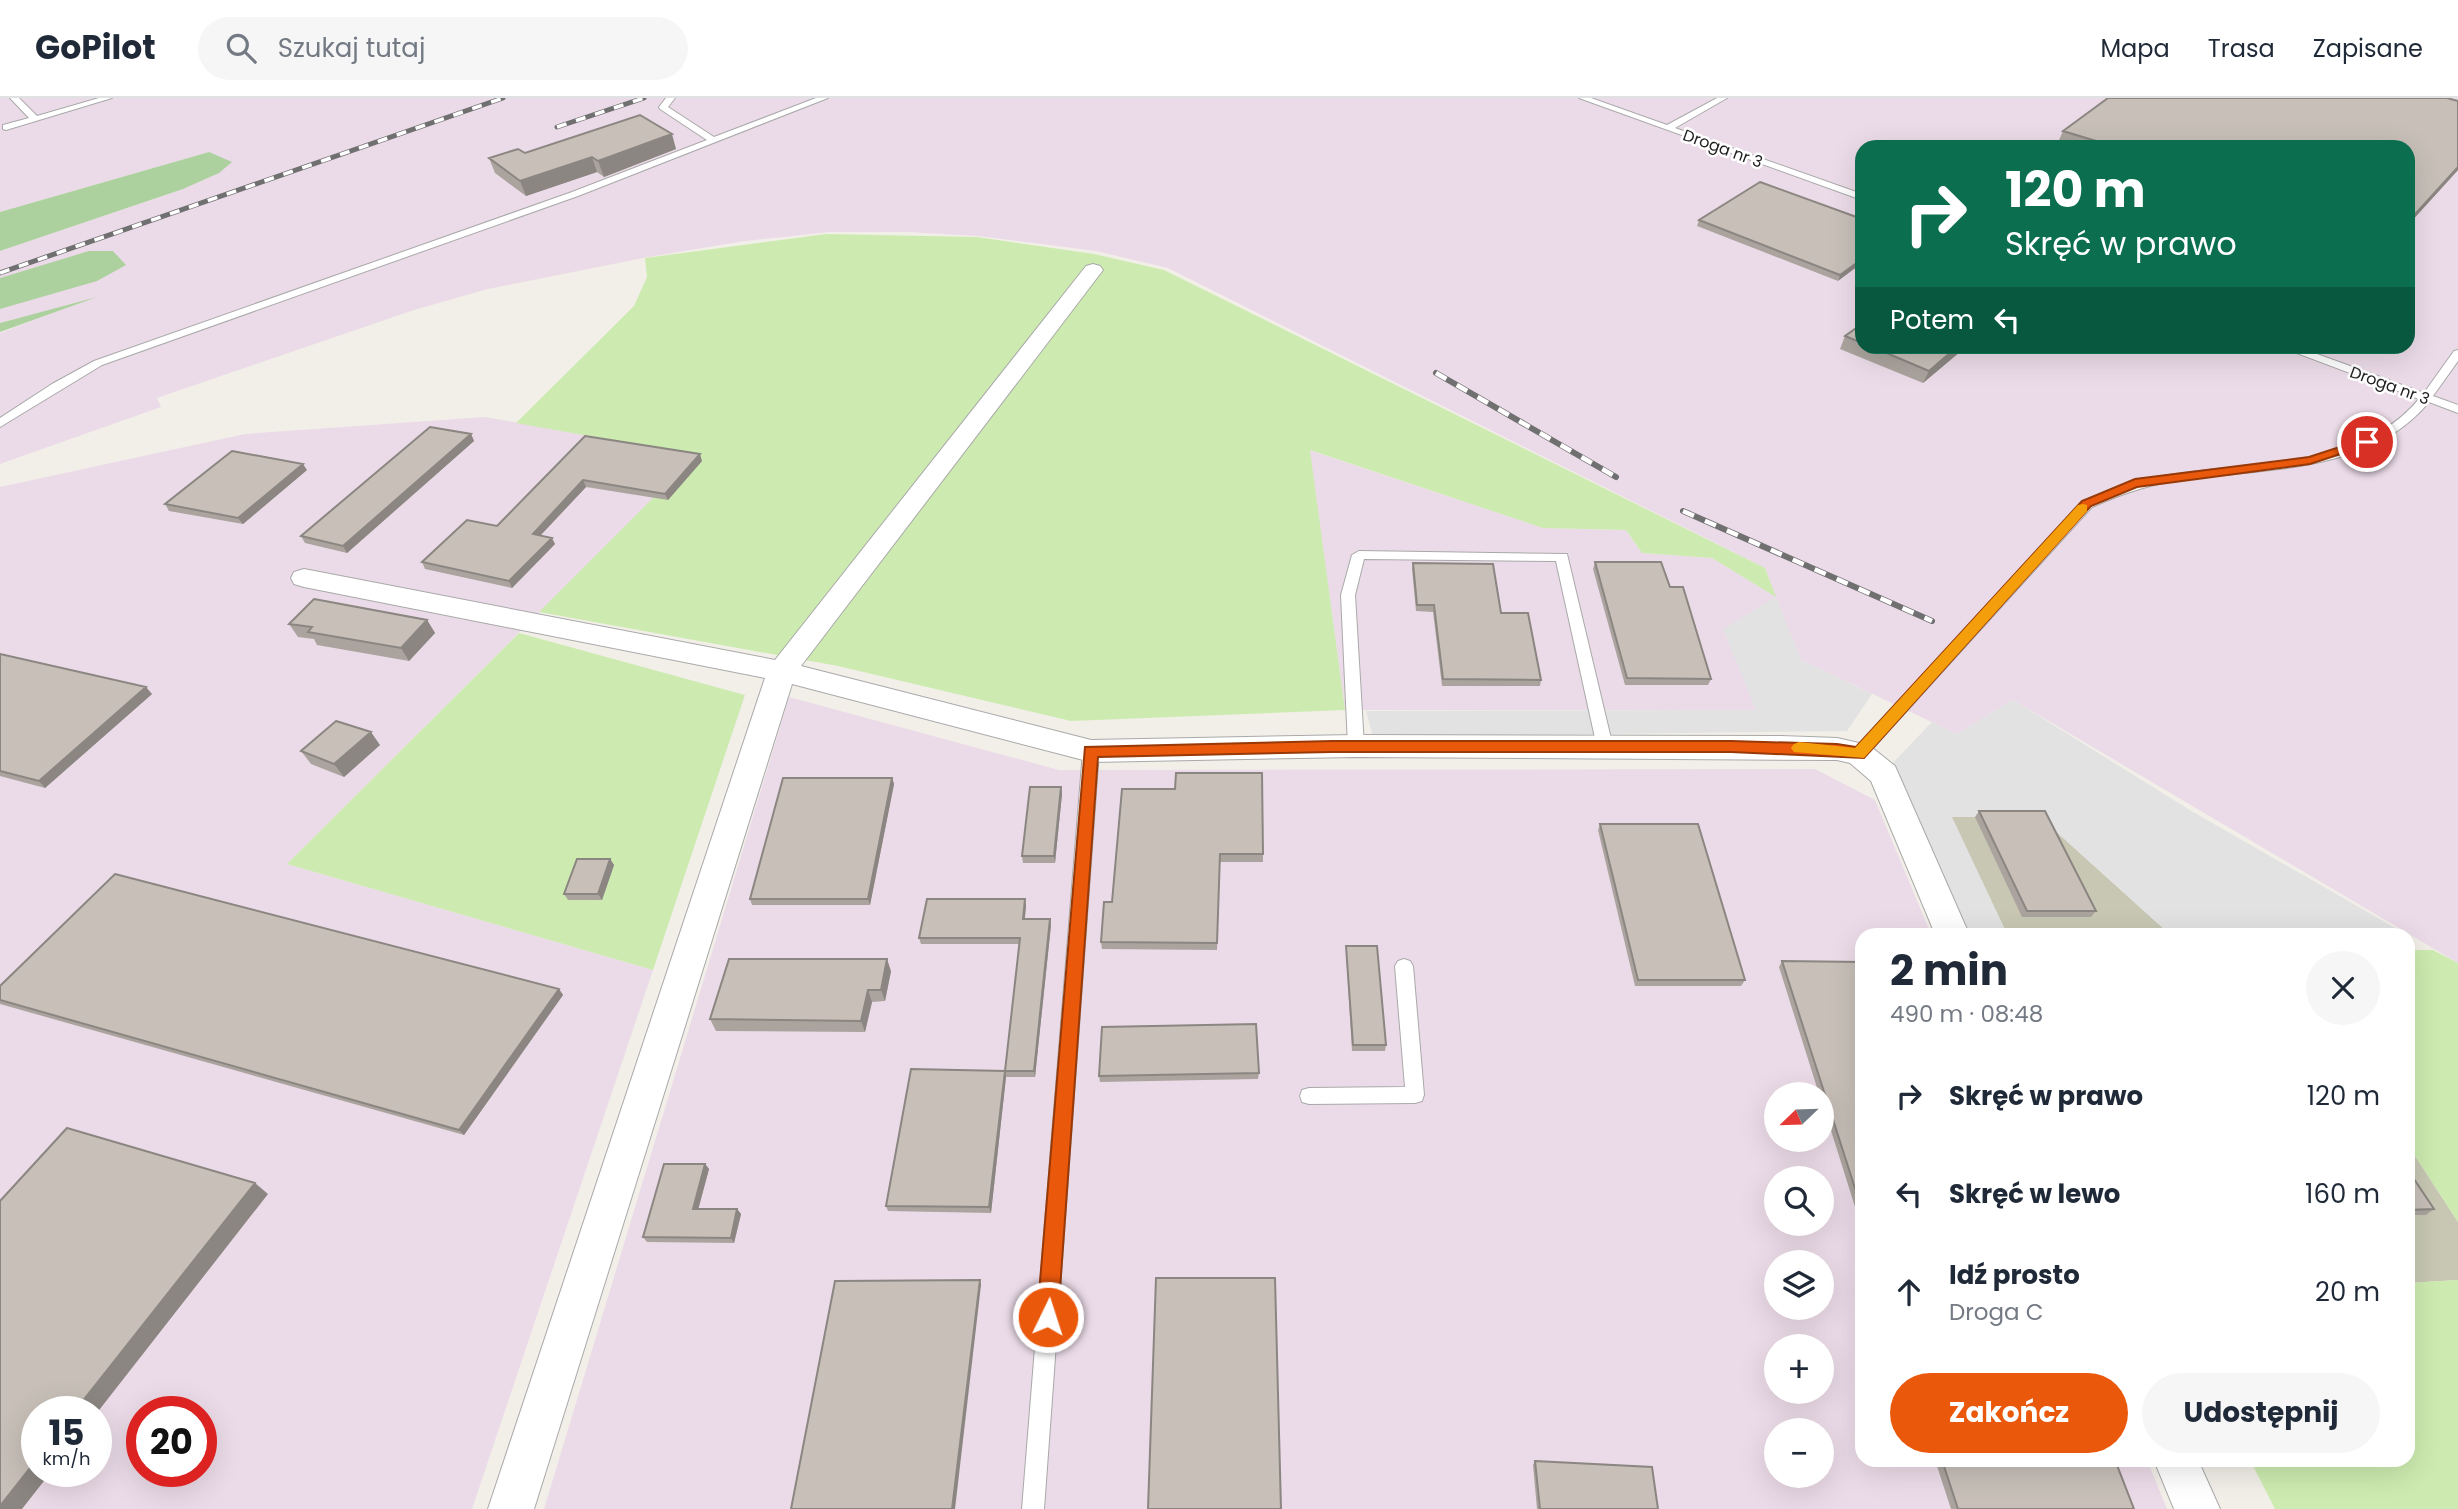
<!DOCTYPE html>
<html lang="pl">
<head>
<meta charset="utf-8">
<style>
	:root { --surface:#fff; --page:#f6f6f7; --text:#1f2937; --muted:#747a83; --line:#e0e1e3; --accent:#ea580c }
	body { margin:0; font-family:Poppins,sans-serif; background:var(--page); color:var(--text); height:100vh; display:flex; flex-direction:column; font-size:26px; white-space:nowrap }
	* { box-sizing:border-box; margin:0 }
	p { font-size:23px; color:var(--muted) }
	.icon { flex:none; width:38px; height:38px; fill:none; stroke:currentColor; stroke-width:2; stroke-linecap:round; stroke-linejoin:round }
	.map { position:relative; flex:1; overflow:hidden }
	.details { position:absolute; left:1855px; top:830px; width:560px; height:539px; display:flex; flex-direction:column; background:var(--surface); border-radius:21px; box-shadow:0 7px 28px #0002 }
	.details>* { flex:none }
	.guide { position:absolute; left:1855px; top:42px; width:560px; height:214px; border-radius:21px; box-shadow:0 7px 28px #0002; background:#0b6e4f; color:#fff; overflow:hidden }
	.needle { width:46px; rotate:247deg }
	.fabs { position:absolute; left:1764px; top:984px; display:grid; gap:14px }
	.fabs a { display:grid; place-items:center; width:70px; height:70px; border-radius:50%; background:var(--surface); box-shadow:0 7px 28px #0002; font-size:35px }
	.speed { position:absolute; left:21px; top:1298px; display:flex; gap:14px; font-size:35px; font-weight:700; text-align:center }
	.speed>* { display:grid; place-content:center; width:91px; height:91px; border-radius:50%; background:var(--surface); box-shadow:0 7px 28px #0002; line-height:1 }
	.speed small { font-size:18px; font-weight:400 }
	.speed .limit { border:10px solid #d22; background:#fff; color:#111 }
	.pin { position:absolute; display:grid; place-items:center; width:60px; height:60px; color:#fff; margin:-30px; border:4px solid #fff; border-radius:50%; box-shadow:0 2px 7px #0007 }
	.me { position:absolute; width:77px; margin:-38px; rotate:4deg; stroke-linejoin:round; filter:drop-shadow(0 0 5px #0008) }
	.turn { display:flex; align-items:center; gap:24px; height:147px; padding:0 35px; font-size:32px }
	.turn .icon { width:91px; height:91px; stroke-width:2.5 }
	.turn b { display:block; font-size:49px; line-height:60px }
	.then { display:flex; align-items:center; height:66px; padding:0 35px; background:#0003; gap:14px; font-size:26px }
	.round { display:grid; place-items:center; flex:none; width:74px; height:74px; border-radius:37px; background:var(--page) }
	.summary { display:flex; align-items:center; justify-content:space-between; height:119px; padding:0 35px }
	h1 { font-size:42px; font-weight:700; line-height:52px }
	.action { display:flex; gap:14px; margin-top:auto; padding:14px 35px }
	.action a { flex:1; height:80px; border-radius:42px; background:var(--accent); color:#fff; font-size:28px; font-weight:700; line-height:80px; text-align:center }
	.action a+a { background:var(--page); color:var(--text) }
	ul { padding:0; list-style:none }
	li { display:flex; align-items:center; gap:21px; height:98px; padding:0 35px }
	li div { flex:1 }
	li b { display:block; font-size:26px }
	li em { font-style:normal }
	header { display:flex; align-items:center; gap:42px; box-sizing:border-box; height:98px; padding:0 35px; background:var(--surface); border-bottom:2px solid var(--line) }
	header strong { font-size:33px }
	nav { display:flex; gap:38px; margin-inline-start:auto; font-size:24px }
	.search { width:490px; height:63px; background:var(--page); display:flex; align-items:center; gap:18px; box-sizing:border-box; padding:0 24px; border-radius:38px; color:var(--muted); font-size:26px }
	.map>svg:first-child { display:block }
	.industrial { fill:#ebdbe8; fill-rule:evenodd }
	.construction { fill:#c7c7b4 }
	.grass { fill:#cdebb0 }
	.forest { fill:#add19e }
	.parking { fill:#e2e2e2 }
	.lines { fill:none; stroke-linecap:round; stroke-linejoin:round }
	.service-casing { stroke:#a9a9a9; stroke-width:2 }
	.minor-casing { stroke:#a9a9a9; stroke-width:2 }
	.service { fill:#fff; fill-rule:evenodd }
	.minor { fill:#fff; fill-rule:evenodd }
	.rail-far1-casing { stroke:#707070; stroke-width:5 }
	.rail-casing { stroke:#707070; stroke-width:6 }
	.rail-far1 { stroke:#fff; stroke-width:3.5; stroke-dasharray:10; stroke-linecap:butt }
	.rail { stroke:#fff; stroke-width:4.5; stroke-dasharray:12; stroke-linecap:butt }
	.wall { fill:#aba49e }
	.shaded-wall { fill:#8b8681 }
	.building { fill:#c7bfb8; stroke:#8b8681; stroke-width:2 }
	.route { fill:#ea580c; stroke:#983908; stroke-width:2 }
	.slow { fill:#f59e0b }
	.labels { text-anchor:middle; stroke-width:5; stroke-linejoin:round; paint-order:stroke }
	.far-street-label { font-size:16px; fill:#222; stroke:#fff }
</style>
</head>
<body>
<header>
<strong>GoPilot</strong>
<div class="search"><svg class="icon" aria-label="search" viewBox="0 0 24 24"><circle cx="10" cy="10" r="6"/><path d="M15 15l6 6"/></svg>Szukaj tutaj</div>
<nav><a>Mapa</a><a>Trasa</a><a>Zapisane</a></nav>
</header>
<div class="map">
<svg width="2458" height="1411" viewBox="0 0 2458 1411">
	<rect width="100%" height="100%" fill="#f2efe9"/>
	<path class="industrial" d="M 0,0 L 2458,0 L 2458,865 L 2013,602 L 1957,636 L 1801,562 L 1756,612 L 1345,612 L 1309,352 L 1543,430 L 1626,432 L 1642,455 L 1712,460 L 1775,498 L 1765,470 L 1168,170 L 1096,153 L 978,138 L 908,134 L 829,134 L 745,143 L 648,159 L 488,191 L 414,212 L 157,300 L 161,309 L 0,366 L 0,235 L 87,202 L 0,225 L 0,153 L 183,91 L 209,54 L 0,114 ZM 1862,49 L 2408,49 L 2408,248 L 1862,248 Z
		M 485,319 L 697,357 L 287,766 L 653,872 L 472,1411 L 0,1411 L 0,389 L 245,336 ZM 37,1314 L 96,1314 L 96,1374 L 37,1374 ZM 142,1314 L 201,1314 L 201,1374 L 142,1374 Z
		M 789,599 L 1059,672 L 1815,671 L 1875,702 L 1931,836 L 1862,836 L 1862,1362 L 2147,1362 L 2167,1411 L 544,1411 ZM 1776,996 L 1822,996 L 1822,1041 L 1776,1041 ZM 1776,1080 L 1822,1080 L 1822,1125 L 1776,1125 ZM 1776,1164 L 1822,1164 L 1822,1209 L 1776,1209 ZM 1776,1248 L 1822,1248 L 1822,1293 L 1776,1293 ZM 1776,1332 L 1822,1332 L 1822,1377 L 1776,1377 Z"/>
	<path class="construction" d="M 1951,719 L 2040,719 L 2164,831 L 2195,836 L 2007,836 Z
		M 2408,1047 L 2458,1124 L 2458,1182 L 2408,1185 Z"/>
	<path class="grass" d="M 826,136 L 977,139 L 1094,156 L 1164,172 L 1765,470 L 1776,499 L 1712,460 L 1642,455 L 1626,432 L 1543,430 L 1310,352 L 1345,612 L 1071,623 L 838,568 L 539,514 L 696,357 L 516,325 L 634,208 L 647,179 L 645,160 Z
		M 519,535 L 745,597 L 653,872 L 287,766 Z
		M 2408,852 L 2433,852 L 2458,865 L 2458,1124 L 2408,1047 Z
		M 2458,1182 L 2458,1411 L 2275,1411 L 2250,1362 L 2408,1362 L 2408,1185 Z"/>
	<path class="forest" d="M 209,54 L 232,64 L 219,75 L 183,91 L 0,153 L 0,114 Z
		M 89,153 L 113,153 L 126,167 L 97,183 L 0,211 L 0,180 Z
		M 97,199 L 0,234 L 0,225 Z"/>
	<path class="parking" d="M 1776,499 L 1801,562 L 1872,596 L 1847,633 L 1373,639 L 1366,613 L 1756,612 L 1723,531 Z
		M 2013,602 L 2193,714 L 2406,836 L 2195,836 L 2164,831 L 2040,719 L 1952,719 L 2007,836 L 1967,836 L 1889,669 L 1932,624 L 1957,636 Z"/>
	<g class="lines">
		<g class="service-casing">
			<path id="service" d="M 10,0 L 19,0 L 37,18 L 99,0 L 112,0 L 6,32 L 3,31 L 3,27 L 29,20 Z
				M 666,0 L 675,0 L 668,9 L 714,39 L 816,0 L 828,0 L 578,98 L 102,267 L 0,329 L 0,320 L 52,286 L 94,263 L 572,94 L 707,42 L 660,11 L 659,9 Z
				M 1579,0 L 1591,0 L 1667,27 L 1717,0 L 1727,0 L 1675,30 L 1862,96 L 1862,102 Z
				M 2278,248 L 2295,248 L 2424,295 L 2454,253 L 2458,252 L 2458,263 L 2433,298 L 2458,307 L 2458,315 L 2429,304 C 2367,379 2255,369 2168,384 C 2141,389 2117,398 2092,409 L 1864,660 L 1854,660 L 1851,656 L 1854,652 L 2082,403 C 2111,392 2139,382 2169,377 C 2252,363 2360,372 2419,301 Z
				M 1359,453 L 1567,456 L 1613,649 L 1610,653 L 1605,655 L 1597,649 L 1556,463 L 1364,461 L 1355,497 L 1364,648 L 1356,654 L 1351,652 L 1348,648 L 1341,497 L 1352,457 Z
				M 1091,647 L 1099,653 L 1044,1411 L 1022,1411 L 1083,653 Z
				M 1404,861 L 1410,863 L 1413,868 L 1424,997 L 1422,1003 L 1415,1005 L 1309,1006 L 1302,1004 L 1300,998 L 1302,992 L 1309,990 L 1405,989 L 1395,868 L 1398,863 Z"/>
		</g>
		<g class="minor-casing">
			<path id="minor" d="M 1093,166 L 1100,168 L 1103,172 L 1100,176 L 801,568 L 1091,642 L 1356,637 L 1781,638 L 1837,640 L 1859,645 L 1870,648 L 1895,668 L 1969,836 L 1935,836 L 1871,683 L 1850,665 L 1837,662 L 1356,659 L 1091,664 L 792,586 L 534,1411 L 488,1411 L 765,580 L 304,489 L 294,486 L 291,480 L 294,474 L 304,471 L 775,562 L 1086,168 Z
				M 2154,1362 L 2198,1362 L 2220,1411 L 2174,1411 Z"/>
		</g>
		<use href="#service" class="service"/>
		<use href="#minor" class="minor"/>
		<g class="rail-far1-casing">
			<path id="rail-far1" d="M 557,29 L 644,0
				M 0,175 L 503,0"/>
		</g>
		<g class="rail-casing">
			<path id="rail" d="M 1436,275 L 1616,379
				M 1683,413 L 1932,523"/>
		</g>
		<use href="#rail-far1" class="rail-far1"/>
		<use href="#rail" class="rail"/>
	</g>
	<path class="wall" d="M 2458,3 L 2458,72 L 2408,127 L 2408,49 L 2081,49 L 2059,42 L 2063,33 Z
		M 676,51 L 604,79 L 597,74 L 526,98 L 495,75 L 489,60 L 525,55 Z
		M 1862,121 L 1838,183 L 1697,128 L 1699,122 Z
		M 1862,226 L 1862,248 L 1967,248 L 1923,285 L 1840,251 L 1845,238 Z
		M 471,336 L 474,343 L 347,455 L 305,445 L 301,438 Z
		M 585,338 L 702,363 L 668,402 L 586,389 L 541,437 L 555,446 L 512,490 L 425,471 L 422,464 L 497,428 Z
		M 307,372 L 243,426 L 169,413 L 165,406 Z
		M 1595,464 L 1670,489 L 1711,581 L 1708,587 L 1625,587 L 1593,471 Z
		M 1413,465 L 1501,515 L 1541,582 L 1540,588 L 1442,588 L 1433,514 L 1416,513 L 1412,471 Z
		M 427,522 L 435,535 L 409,563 L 317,547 L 314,541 L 298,539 L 289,526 Z
		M 0,556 L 152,596 L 45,690 L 0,678 Z
		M 380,647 L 344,679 L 311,666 L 301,653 Z
		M 1262,675 L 1263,764 L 1220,764 L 1217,852 L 1102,851 L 1101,844 L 1112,804 L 1175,691 Z
		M 892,680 L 894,686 L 870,807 L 752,807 L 750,801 Z
		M 1061,689 L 1062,696 L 1055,765 L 1023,765 L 1022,758 Z
		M 1979,713 L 2096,813 L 2091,819 L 2022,819 L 1975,719 Z
		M 1600,726 L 1745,882 L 1741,888 L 1635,888 L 1598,732 Z
		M 610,761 L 614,767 L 602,802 L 568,802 L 564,796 Z
		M 1026,807 L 1025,821 L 1051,827 L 1035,979 L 1006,979 L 991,1115 L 888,1113 L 886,1108 L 1005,973 L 1019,846 L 921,846 L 919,840 Z
		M 1346,848 L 1386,947 L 1385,953 L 1352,953 L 1346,855 Z
		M 1782,863 L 1862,864 L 1862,1131 L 1822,1004 L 1822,996 L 1819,996 L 1779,869 Z
		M 891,873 L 885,903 L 872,904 L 865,934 L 716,933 L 710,921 Z
		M 0,888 L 559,891 L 563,897 L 464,1037 L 0,906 Z
		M 1259,975 L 1258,981 L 1100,984 L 1099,978 Z
		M 705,1066 L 709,1071 L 698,1111 L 737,1111 L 741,1116 L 734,1145 L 647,1144 L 643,1139 Z
		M 2408,1072 L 2434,1111 L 2426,1117 L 2408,1117 Z
		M 1935,1362 L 2115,1362 L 2134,1411 L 1951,1411 Z
		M 1535,1363 L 1658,1411 L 1537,1411 L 1533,1367 Z"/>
	<path class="shaded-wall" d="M 672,36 L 676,51 L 604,79 L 598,63 Z
		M 592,59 L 597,74 L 526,98 L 520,83 Z
		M 2458,69 L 2458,72 L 2408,127 L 2408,124 Z
		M 1862,161 L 1862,165 L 1838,183 L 1840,177 Z
		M 1958,248 L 1967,248 L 1923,285 L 1929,273 Z
		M 471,336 L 474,343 L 347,455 L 343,448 Z
		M 700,356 L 702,363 L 668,402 L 665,396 Z
		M 303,366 L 307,372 L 243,426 L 238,420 Z
		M 583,382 L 586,389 L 536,442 L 533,436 Z
		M 552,440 L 555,446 L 512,490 L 509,483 Z
		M 427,522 L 435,535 L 409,563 L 401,550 Z
		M 146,589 L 152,596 L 45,690 L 39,683 Z
		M 371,634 L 380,647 L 344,679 L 334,666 Z
		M 892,680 L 894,686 L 870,807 L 868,801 Z
		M 1061,689 L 1062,696 L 1055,765 L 1054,758 Z
		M 610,761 L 614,767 L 602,802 L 598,796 Z
		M 1025,801 L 1026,807 L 1024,827 L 1023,821 Z
		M 1050,821 L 1051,827 L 1035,979 L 1034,973 Z
		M 887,861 L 891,873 L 885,903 L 881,892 Z
		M 559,891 L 563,897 L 464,1037 L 459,1032 Z
		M 868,892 L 872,904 L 865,934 L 861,923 Z
		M 1005,973 L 1006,979 L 991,1115 L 989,1109 Z
		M 705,1066 L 709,1071 L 697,1116 L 693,1111 Z
		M 255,1085 L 268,1096 L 96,1316 L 96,1314 L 74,1314 Z
		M 737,1111 L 741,1116 L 734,1145 L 731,1140 Z
		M 980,1182 L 981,1187 L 955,1411 L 952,1411 Z
		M 37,1361 L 37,1374 L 51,1374 L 22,1411 L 0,1411 L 0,1408 Z"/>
	<path class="building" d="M 2108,0 L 2447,0 L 2458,3 L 2458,69 L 2408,124 L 2408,49 L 2116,49 L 2063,33 Z
		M 640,17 L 672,36 L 598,63 L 592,59 L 520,83 L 489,60 L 518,51 L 525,55 Z
		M 1760,84 L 1862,121 L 1862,161 L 1840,177 L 1699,122 Z
		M 1862,226 L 1862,245 L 1845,238 Z
		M 1870,248 L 1958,248 L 1929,273 Z
		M 430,329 L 471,336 L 343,448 L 301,438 Z
		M 585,338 L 700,356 L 665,396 L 583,382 L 533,436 L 552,440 L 509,483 L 422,464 L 467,422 L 497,428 Z
		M 232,353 L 303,366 L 238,420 L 165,406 Z
		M 1595,464 L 1661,464 L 1670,489 L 1683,489 L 1711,581 L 1627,580 Z
		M 1413,465 L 1493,466 L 1501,515 L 1528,515 L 1541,582 L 1443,581 L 1434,507 L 1417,507 Z
		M 314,501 L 427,522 L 401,550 L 308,534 L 312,529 L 289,526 Z
		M 0,556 L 146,589 L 39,683 L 0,673 Z
		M 336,623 L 371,634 L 334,666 L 301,653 Z
		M 1176,675 L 1262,675 L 1263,756 L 1220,756 L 1217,845 L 1101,844 L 1104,804 L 1112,804 L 1122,691 L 1175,691 Z
		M 783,680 L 892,680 L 868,801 L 750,801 Z
		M 1030,689 L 1061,689 L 1054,758 L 1022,758 Z
		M 1979,713 L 2045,713 L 2096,813 L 2027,813 Z
		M 1600,726 L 1698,726 L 1745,882 L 1638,882 Z
		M 577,761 L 610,761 L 598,796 L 564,796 Z
		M 115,776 L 559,891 L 459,1032 L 0,902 L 0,888 Z
		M 927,801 L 1025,801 L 1023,821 L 1050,821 L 1034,973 L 1005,973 L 1020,840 L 919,840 Z
		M 1346,848 L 1377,848 L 1386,947 L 1353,947 Z
		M 729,861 L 887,861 L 881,892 L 868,892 L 861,923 L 710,921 Z
		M 1782,863 L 1862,864 L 1862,1112 Z
		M 1256,926 L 1259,975 L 1099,978 L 1102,929 Z
		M 911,971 L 1005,973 L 989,1109 L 886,1108 Z
		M 67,1030 L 255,1085 L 74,1314 L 37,1314 L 37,1361 L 0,1408 L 0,1103 Z
		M 664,1066 L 705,1066 L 693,1111 L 737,1111 L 731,1140 L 643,1139 Z
		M 2408,1072 L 2434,1111 L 2408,1112 Z
		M 1156,1180 L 1275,1180 L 1281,1411 L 1148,1411 Z
		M 980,1182 L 952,1411 L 791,1411 L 835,1183 Z
		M 1942,1362 L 2115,1362 L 2134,1411 L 1958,1411 Z
		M 1535,1363 L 1652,1369 L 1658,1411 L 1540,1411 Z"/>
	<path class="route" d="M 2367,340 L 2373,344 L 2371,346 L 2310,366 L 2137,389 L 2091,408 L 1864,660 L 1731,654 L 1332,654 L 1098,659 L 1058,1219 L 1055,1227 L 1048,1230 L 1040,1227 L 1037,1219 L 1085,649 L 1332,643 L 1731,643 L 1837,646 L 1856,649 L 2082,403 L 2135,381 L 2309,359 Z"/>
	<path class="slow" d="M 2083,406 L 2087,407 L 2087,413 L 1864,660 L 1794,654 L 1791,650 L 1794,646 L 1799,644 L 1855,650 L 2078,407 Z"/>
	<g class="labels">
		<g class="far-street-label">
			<text transform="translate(1723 50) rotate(20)" y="6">Droga nr 3</text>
			<text transform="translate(2390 287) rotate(20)" y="6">Droga nr 3</text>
		</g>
	</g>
</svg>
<div class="fabs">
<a><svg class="needle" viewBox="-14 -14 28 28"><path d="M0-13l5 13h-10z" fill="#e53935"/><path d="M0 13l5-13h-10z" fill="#747a83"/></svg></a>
<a><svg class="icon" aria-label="search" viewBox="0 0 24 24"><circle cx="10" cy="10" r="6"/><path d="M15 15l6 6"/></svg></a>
<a><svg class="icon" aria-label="layers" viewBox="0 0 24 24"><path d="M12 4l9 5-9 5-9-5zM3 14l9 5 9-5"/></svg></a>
<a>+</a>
<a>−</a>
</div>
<div class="speed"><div>15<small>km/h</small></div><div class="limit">20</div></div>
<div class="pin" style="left:2367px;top:344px;background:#d93025"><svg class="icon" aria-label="arrive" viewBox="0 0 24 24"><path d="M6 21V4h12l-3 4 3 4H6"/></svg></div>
<svg class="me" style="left:1048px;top:1219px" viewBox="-20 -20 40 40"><circle r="17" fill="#ea580c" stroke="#fff" stroke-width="3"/><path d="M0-11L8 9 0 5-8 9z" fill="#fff"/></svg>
<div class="guide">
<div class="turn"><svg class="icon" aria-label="right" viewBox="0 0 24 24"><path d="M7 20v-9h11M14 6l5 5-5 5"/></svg><div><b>120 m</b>Skręć w prawo</div></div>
<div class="then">Potem<svg class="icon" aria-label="left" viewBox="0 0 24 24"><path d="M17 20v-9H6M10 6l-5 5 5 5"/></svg></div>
</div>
<section class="details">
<div class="summary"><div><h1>2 min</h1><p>490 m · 08:48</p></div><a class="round"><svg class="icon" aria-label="close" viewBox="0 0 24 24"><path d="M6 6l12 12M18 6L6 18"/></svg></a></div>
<ul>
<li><svg class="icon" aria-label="right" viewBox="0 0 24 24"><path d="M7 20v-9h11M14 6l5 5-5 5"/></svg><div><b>Skręć w prawo</b></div><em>120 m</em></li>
<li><svg class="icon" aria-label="left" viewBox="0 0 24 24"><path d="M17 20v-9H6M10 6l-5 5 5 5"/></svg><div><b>Skręć w lewo</b></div><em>160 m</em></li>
<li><svg class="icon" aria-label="ahead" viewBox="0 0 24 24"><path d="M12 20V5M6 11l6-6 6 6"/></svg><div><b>Idź prosto</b><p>Droga C</p></div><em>20 m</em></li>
</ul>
<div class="action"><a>Zakończ</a><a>Udostępnij</a></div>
</section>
</div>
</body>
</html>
